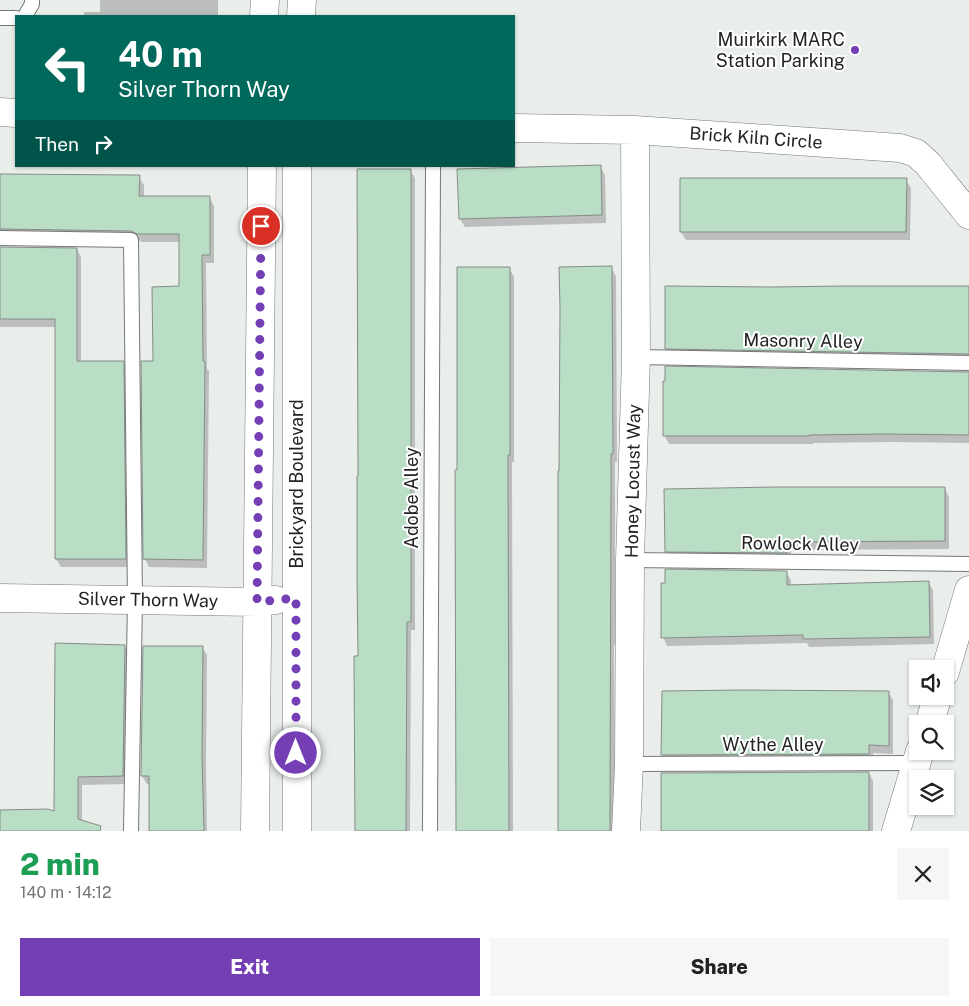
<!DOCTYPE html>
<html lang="en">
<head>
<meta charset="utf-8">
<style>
	:root { --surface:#fff; --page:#f6f6f6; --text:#202124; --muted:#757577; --accent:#743fb5 }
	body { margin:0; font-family:"Public Sans",sans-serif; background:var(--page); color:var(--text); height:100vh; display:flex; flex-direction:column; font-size:19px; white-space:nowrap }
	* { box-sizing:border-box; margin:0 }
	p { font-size:16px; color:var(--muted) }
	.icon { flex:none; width:28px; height:28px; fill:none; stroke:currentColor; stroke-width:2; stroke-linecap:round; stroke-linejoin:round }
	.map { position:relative; height:831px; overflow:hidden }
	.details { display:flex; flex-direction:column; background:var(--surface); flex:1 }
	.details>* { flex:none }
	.hud { position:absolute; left:15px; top:15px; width:500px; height:152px; border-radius:0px; box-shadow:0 1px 4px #0004; background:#00695c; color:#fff; overflow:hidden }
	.controls { position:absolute; left:909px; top:660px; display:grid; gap:10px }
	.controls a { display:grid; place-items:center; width:45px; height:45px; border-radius:0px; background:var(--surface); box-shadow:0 1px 4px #0004; font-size:25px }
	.pin { position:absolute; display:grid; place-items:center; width:42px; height:42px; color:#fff; margin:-21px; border:2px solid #fff; border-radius:50%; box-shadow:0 1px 5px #0007 }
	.me { position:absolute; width:55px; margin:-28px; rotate:0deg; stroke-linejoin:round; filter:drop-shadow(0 0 4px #0008) }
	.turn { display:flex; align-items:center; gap:18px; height:105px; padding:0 20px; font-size:22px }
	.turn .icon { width:65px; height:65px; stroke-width:2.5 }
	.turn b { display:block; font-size:35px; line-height:42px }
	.then { display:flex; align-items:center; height:48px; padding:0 20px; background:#0003; gap:10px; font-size:19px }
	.round { display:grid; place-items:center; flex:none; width:52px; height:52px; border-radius:0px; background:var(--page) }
	.summary { display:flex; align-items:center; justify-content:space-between; height:85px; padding:0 20px }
	h1 { font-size:30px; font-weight:800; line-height:38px; color:#1e9e55 }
	.button { display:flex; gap:10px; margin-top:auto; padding:10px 20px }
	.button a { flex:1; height:58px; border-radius:0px; background:var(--accent); color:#fff; font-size:20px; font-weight:800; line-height:58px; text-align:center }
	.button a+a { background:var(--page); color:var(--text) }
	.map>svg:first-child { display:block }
	.shadow { fill:#0003 }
	.building { fill:#b9ddc5; stroke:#878b88 }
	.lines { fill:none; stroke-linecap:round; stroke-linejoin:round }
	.service-casing { stroke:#757876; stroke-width:16 }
	.minor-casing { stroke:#757876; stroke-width:29 }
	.service { stroke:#fff; stroke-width:14 }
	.minor { stroke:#fff; stroke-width:28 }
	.route { stroke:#743fb5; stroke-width:9; stroke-dasharray:0 16.2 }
	.poi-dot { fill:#743fb5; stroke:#fff; stroke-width:2 }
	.labels { text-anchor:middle; stroke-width:4; stroke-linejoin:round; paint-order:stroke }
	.poi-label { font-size:18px; fill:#222322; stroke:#fff; text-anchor:end }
	.street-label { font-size:18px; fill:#222322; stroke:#fff }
</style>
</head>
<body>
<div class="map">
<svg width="969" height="831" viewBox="0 0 969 831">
	<rect width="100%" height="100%" fill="#eaeeeb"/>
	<path class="shadow" d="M 100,0 L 218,0 L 218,16 L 84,16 L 84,12 L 100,12 Z
		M 600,166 L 605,175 L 606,223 L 465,227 L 460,219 Z
		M 410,170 L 415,178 L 415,630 L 411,630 L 410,831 L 356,831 L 359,657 Z
		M 0,175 L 139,177 L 144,185 L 144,198 L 209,197 L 214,206 L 214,263 L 206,263 L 207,369 L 209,371 L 207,568 L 149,567 L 145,559 L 142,362 L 154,362 L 180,288 L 180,242 L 142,242 L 137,239 L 0,239 Z
		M 906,180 L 911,188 L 910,240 L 686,240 L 681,232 Z
		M 0,248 L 77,249 L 81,257 L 81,362 L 123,362 L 128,370 L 130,567 L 61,567 L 56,559 L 56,327 L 0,327 Z
		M 509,268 L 514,277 L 514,462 L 512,462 L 513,831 L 457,831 L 458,471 Z
		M 611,268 L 616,276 L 617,462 L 615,462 L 615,645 L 614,645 L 615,831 L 559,831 L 561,472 Z
		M 969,287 L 969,362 L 671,357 L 666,348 Z
		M 969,374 L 969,443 L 891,442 L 813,443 L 813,444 L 669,444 L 664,435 Z
		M 945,489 L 949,497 L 949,549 L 791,550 L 791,561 L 671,560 L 666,551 Z
		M 786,572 L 791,580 L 791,586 L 928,582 L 933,590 L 934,644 L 809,647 L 807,643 L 667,646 L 663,637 Z
		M 125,647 L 130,655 L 127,784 L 82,785 L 82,831 L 0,831 L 0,811 L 55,813 Z
		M 202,647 L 207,655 L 206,765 L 207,831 L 150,831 L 150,784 L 147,784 L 142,776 Z
		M 888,692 L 893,700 L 893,754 L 873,753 L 873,762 L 667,763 L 662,755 Z
		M 869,773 L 873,781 L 873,831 L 662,831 Z"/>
	<path class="building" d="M 601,165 L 602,215 L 459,219 L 457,169 Z
		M 357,169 L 411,169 L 411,622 L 407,622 L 406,831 L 355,831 L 354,656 L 358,656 L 357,576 L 357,476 L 358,476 Z
		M 0,174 L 140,175 L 139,196 L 210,196 L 210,255 L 202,255 L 203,361 L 205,362 L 203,560 L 143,559 L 141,361 L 153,361 L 152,287 L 179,286 L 179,234 L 137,234 L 131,231 L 0,229 Z
		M 680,178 L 907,178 L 906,232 L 680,232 Z
		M 0,247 L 77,248 L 77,361 L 124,361 L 126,559 L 55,559 L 55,319 L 0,319 Z
		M 612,266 L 613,454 L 611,454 L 611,491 L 610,831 L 558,831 L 558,471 L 559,471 L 560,308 L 559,267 Z
		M 457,267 L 510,267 L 510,455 L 508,455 L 509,831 L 456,831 L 455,470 L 457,470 Z
		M 665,286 L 770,287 L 845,286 L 969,286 L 969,354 L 665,349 Z
		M 665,366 L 969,372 L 969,435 L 885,434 L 809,435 L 809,436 L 663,436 L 663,381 L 665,381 Z
		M 774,487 L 945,487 L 945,541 L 787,542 L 787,553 L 665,552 L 664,489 Z
		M 665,569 L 787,571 L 787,585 L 929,581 L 930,637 L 803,639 L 803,635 L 661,638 L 661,583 L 665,583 Z
		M 55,643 L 125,645 L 123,776 L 78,777 L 78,819 L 101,826 L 100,831 L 0,831 L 0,810 L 48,809 L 54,811 Z
		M 143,646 L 203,646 L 202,756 L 204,831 L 149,831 L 149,776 L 141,776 Z
		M 742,690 L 889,691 L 889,746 L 869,745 L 869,754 L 661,755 L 662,691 Z
		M 869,772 L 869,831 L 661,831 L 661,773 Z"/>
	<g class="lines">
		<g class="service-casing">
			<path id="service" d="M 25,16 L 32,4 L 32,0
				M 0,18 L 16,18
				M 0,238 L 131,240 L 135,600 L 131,831
				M 636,357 L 969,363
				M 630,560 L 969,564
				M 629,764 L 917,763
				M 430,831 L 433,166"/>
		</g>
		<g class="minor-casing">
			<path id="minor" d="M 264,16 L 265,0
				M 301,16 L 302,0
				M 0,112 L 16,113
				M 514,128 L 635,130 L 900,148 L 916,153 L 928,164 L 969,215
				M 0,598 L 257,602 L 276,600
				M 945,672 L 969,590
				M 929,724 L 938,696
				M 255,831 L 262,166
				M 297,831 L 297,166
				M 626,831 L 629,764 L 630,560 L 636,357 L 635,130
				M 896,831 L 920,751"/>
		</g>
		<use href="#service" class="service"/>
		<use href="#minor" class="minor"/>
	</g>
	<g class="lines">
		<path class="route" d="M 261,226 L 257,602 L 296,598 L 296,753"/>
	</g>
	<circle class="poi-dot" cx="855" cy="50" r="5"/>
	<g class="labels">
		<g class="poi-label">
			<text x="845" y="46">Muirkirk MARC<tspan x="845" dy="21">Station Parking</tspan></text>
		</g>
		<g class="street-label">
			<text transform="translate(756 138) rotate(4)" y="6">Brick Kiln Circle</text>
			<text transform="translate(803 341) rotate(1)" y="6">Masonry Alley</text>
			<text transform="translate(633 481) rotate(-89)" y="6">Honey Locust Way</text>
			<text transform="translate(297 484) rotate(-90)" y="6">Brickyard Boulevard</text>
			<text transform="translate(412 498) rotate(-90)" y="6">Adobe Alley</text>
			<text transform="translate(800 544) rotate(1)" y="6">Rowlock Alley</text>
			<text transform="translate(148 600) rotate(1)" y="6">Silver Thorn Way</text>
			<text x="773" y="751">Wythe Alley</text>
		</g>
	</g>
</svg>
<div class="controls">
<a><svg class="icon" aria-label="sound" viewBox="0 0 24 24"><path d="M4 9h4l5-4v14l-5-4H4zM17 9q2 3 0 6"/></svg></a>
<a><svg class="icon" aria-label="search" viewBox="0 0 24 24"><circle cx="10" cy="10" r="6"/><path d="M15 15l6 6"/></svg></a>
<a><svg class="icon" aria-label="layers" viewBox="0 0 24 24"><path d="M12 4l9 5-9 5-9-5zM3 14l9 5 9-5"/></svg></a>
</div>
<div class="pin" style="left:261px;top:226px;background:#d93025"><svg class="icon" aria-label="arrive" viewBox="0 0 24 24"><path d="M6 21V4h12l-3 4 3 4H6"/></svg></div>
<svg class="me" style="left:296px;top:753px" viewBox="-20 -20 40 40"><circle r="17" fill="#743fb5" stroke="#fff" stroke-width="3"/><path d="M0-11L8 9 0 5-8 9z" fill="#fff"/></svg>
<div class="hud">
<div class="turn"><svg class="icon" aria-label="left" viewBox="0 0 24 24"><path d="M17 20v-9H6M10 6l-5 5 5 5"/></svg><div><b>40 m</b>Silver Thorn Way</div></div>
<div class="then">Then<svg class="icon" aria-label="right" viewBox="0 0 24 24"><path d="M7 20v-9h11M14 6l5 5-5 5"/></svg></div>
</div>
</div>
<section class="details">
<div class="summary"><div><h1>2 min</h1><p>140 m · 14:12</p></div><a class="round"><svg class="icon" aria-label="close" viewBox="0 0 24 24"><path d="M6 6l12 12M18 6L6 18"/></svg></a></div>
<div class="button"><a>Exit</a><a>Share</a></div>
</section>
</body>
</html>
